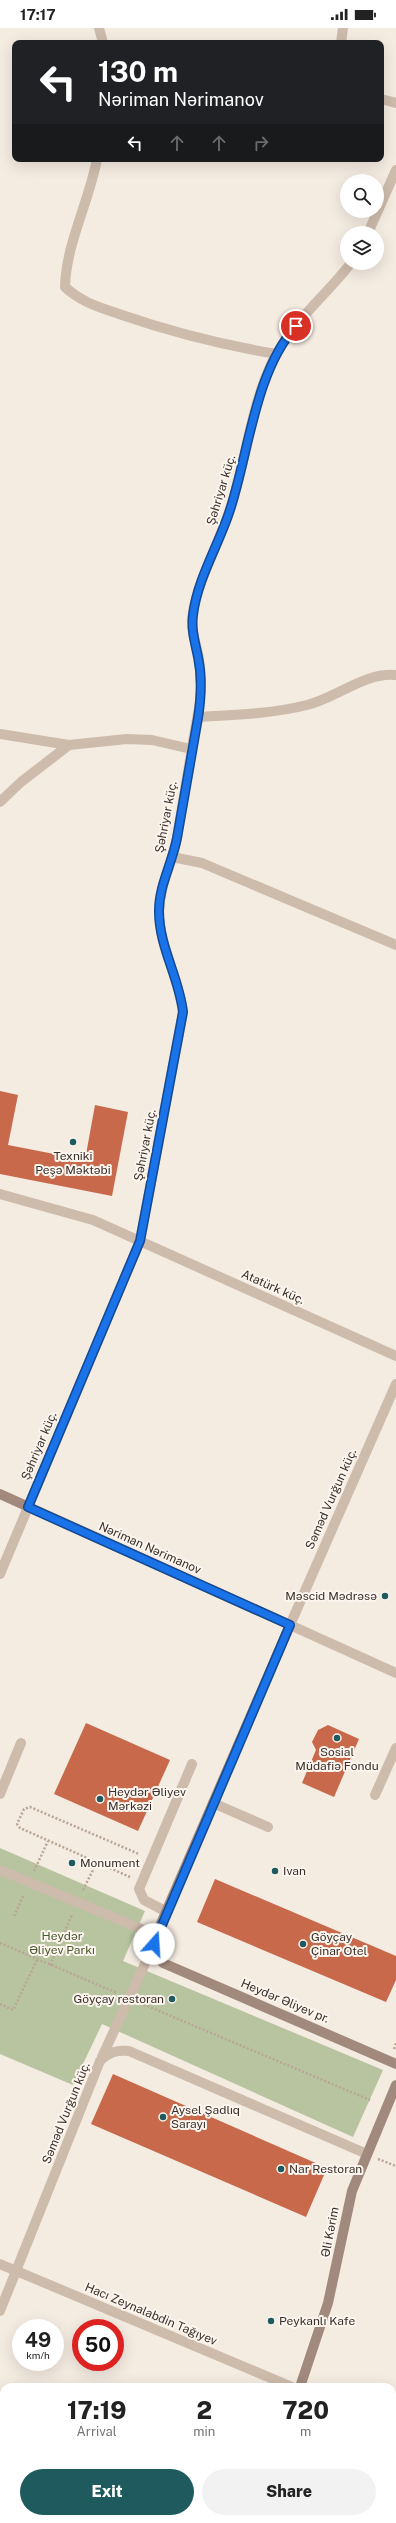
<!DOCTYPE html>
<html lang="en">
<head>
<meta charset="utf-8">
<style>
	:root { --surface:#fff; --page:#f2f2f2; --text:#222; --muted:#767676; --accent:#1f5a5e }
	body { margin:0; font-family:"Public Sans",sans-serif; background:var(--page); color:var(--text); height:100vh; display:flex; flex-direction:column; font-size:15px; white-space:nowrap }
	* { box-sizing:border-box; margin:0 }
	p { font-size:13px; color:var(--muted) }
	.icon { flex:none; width:22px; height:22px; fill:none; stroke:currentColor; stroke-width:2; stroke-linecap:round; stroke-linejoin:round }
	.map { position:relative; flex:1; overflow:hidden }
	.drawer { position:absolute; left:0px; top:2355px; width:396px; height:140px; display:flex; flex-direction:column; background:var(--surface); border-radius:12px 12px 0 0; box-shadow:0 4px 16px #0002 }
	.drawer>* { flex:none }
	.hud { position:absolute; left:12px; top:12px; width:372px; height:122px; border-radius:8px; box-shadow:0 4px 16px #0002; background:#202124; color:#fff; overflow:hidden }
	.controls { position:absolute; left:340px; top:146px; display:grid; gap:8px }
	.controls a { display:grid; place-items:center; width:44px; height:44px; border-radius:50%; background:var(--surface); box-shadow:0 4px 16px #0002; font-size:20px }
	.speed { position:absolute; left:12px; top:2291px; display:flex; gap:8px; font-size:20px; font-weight:700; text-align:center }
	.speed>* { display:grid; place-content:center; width:52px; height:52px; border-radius:50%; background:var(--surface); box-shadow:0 4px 16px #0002; line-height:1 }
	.speed small { font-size:10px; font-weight:400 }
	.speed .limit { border:6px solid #d22; background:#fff; color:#111 }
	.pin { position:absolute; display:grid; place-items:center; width:34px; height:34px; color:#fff; margin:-17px; border:2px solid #fff; border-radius:50%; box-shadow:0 1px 4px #0007 }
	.me { position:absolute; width:44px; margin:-22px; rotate:19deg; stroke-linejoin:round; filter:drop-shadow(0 0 3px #0008) }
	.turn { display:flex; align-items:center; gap:14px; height:84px; padding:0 20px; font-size:18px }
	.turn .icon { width:52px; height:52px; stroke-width:2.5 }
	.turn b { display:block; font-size:28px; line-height:34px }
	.lanes { display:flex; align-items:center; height:38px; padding:0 20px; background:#0003; justify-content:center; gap:20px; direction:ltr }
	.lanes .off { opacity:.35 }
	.eta { display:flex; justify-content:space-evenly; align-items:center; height:68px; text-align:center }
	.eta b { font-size:24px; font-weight:800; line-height:28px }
	.primary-button { display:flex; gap:8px; margin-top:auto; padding:8px 20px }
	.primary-button a { flex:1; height:46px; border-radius:24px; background:var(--accent); color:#fff; font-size:16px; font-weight:800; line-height:46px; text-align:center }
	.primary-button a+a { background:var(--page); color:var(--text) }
	.status { display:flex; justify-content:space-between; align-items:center; height:28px; padding:0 20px; background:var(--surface); direction:ltr }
	.status svg { height:11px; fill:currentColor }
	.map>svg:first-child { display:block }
	.green { fill:#b8c4a0 }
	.building { fill:#c8694b }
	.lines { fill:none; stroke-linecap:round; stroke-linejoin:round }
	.path { stroke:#b9a596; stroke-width:2.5; stroke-dasharray:2 2; stroke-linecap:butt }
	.service { stroke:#cdbbac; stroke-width:10 }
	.minor { stroke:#cdbbac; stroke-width:10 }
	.tertiary { stroke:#cdbbac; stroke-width:10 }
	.secondary { stroke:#a18a7d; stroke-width:10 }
	.route-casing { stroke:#114b97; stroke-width:10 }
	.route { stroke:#1a73e8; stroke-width:7 }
	.poi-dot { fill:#1f5a5e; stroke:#fbf5ee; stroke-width:1.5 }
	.labels { text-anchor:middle; stroke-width:4; stroke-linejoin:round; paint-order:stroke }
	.street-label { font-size:12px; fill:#3b302b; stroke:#fbf5ee }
	.poi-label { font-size:12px; fill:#3b302b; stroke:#fbf5ee; text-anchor:start }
	.park-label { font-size:12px; fill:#4a5a2e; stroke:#fbf5ee }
</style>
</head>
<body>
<div class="status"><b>17:17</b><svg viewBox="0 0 49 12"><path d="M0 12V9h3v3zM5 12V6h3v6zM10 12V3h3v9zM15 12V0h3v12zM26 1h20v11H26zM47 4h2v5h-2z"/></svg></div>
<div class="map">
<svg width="396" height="2495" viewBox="0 0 396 2495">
	<rect width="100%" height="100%" fill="#f4ebe1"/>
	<path class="green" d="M 0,1820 L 145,1883 L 123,1933 L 383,2042 L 353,2109 L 102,1996 L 73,2057 L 0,2026 Z"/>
	<path class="building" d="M 0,1063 L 18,1067 L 8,1117 L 85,1132 L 95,1077 L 128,1084 L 112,1168 L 0,1146 Z
		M 86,1695 L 170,1732 L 138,1803 L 54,1766 Z
		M 328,1697 L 359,1711 L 334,1769 L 302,1755 L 316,1722 L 312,1714 L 318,1702 Z
		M 215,1851 L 396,1928 L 396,1952 L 386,1974 L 197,1894 Z
		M 113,2046 L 327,2140 L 306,2189 L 91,2096 Z"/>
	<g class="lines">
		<path class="path" d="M 34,1843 L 48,1813
			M 130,1849 L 20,1800 L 17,1796 L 24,1781 L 30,1779 L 139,1826
			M 83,1862 L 97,1834
			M 14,1888 L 24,1866
			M 0,1915 L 117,1965
			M 50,1937 L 72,1887
			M 140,1975 L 370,2072
			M 0,1976 L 13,1982 L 37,1932
			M 394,2021 L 396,2015
			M 378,2131 L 396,2138"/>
		<path class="service" d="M 375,1767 L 396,1720
			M 213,1775 L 268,1799
			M 167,1884 L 144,1872 L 139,1861 L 192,1736"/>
		<path class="minor" d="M 99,0 L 103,15
			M 341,15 L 343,0
			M 381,71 L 396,75
			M 97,131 C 89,174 66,216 65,259 C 81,274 99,279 119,286 C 171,304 223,317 276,326
			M 368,205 L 396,142
			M 198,689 C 234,687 271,686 307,677 C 337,670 364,644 396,647
			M 0,706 L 69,717 L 127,711 L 152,712 L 191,721
			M 0,774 L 21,754 L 69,717
			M 172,829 L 202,835 L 396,917
			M 0,1166 L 93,1192 L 396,1328
			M 0,1546 L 140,1213 L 183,984 C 179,949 159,919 159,883 C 160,857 172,835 177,810 C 184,770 190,730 197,691 C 201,672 202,650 199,631 C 196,614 190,601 193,584 C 200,547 220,514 231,478 C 247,429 252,369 277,325 C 296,291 328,265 351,235
			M 290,1597 L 396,1356
			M 0,1766 L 21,1715
			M 0,1842 L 156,1907
			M 102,2029 L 154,1916
			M 0,2283 L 100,2033 C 109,2024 116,2022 129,2023 L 367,2126"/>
		<path class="tertiary" d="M 290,1597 L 396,1645
			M 0,2236 L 292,2359
			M 392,2405 L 396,2407"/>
		<path class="secondary" d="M 0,1466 L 290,1597 L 156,1907 C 153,1920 155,1926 163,1935 L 396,2036
			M 300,2359 L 328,2275 L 352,2163 L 396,2057
			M 250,2495 L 251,2491"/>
	</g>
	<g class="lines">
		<g class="route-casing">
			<path id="route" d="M 154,1916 L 290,1597 L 28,1479 L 140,1213 L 183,984 C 179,949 159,919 159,883 C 159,857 172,836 177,810 C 184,771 191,730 198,690 C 201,671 202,648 198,629 C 195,614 191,602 193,587 C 197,552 218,518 229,485 C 249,426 254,345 296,298"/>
		</g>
		<use href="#route" class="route"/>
	</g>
	<g class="poi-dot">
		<circle cx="73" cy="1114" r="4"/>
		<circle cx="385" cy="1568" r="4"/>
		<circle cx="337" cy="1710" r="4"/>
		<circle cx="100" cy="1771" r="4"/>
		<circle cx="72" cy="1835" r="4"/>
		<circle cx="275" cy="1843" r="4"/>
		<circle cx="303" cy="1916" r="4"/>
		<circle cx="172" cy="1971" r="4"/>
		<circle cx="163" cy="2089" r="4"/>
		<circle cx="281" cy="2141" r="4"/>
		<circle cx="271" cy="2293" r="4"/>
	</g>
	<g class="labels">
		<g class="street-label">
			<text transform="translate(221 462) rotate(-73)" y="4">Şəhriyar küç.</text>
			<text transform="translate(166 789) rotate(-79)" y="4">Şəhriyar küç.</text>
			<text transform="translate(145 1117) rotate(-79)" y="4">Şəhriyar küç.</text>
			<text transform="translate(273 1259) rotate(24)" y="4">Atatürk küç.</text>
			<text transform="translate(39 1418) rotate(-67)" y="4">Şəhriyar küç.</text>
			<text transform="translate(331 1471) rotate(-66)" y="4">Səməd Vurğun küç.</text>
			<text transform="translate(150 1520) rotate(24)" y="4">Nəriman Nərimanov</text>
			<text transform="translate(285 1973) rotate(23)" y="4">Heydər Əliyev pr.</text>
			<text transform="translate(66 2085) rotate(-68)" y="4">Səməd Vurğun küç.</text>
			<text transform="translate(330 2204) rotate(-79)" y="4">Əli Kərim</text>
			<text transform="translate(151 2286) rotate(23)" y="4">Hacı Zeynalabdin Tağıyev</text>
		</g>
		<g class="poi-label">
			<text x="73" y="1132" text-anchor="middle">Texniki<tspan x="73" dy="14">Peşə Məktəbi</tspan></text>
			<text x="377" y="1572" text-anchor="end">Məscid Mədrəsə</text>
			<text x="337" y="1728" text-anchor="middle">Sosial<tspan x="337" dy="14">Müdafiə Fondu</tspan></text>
			<text x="108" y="1768">Heydər Əliyev<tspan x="108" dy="14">Mərkəzi</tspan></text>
			<text x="80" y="1839">Monument</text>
			<text x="283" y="1847">Ivan</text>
			<text x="311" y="1913">Göyçay<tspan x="311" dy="14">Çinar Otel</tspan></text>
			<text x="164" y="1975" text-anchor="end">Göyçay restoran</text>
			<text x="171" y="2086">Aysel Şadlıq<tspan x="171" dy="14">Sarayı</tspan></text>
			<text x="289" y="2145">Nar Restoran</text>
			<text x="279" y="2297">Peykanlı Kafe</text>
		</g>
		<g class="park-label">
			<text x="62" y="1912">Heydər<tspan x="62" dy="14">Əliyev Parkı</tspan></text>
		</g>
	</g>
</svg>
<div class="controls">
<a><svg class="icon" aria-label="search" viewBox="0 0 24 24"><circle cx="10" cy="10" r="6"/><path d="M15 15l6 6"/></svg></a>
<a><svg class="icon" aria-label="layers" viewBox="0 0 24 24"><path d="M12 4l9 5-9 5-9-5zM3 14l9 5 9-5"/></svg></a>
</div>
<div class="speed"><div>49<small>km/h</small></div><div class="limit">50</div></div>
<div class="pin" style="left:296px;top:298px;background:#d93025"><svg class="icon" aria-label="arrive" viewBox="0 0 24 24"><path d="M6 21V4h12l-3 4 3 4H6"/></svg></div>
<svg class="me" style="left:154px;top:1916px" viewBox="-20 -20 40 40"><circle r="19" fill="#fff"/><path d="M0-13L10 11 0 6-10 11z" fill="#1a73e8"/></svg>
<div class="hud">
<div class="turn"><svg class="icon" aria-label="left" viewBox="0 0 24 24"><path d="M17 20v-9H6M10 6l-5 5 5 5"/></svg><div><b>130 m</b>Nəriman Nərimanov</div></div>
<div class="lanes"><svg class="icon" aria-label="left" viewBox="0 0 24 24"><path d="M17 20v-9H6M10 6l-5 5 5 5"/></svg><svg class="icon off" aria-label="ahead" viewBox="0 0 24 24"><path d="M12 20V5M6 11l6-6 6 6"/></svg><svg class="icon off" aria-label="ahead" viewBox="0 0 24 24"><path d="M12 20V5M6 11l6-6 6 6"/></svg><svg class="icon off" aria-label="right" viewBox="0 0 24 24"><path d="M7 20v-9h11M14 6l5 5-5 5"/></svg></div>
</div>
<section class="drawer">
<div class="eta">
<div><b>17:19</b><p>Arrival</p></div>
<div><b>2</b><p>min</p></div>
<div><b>720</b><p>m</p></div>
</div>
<div class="primary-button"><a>Exit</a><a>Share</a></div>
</section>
</div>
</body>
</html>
